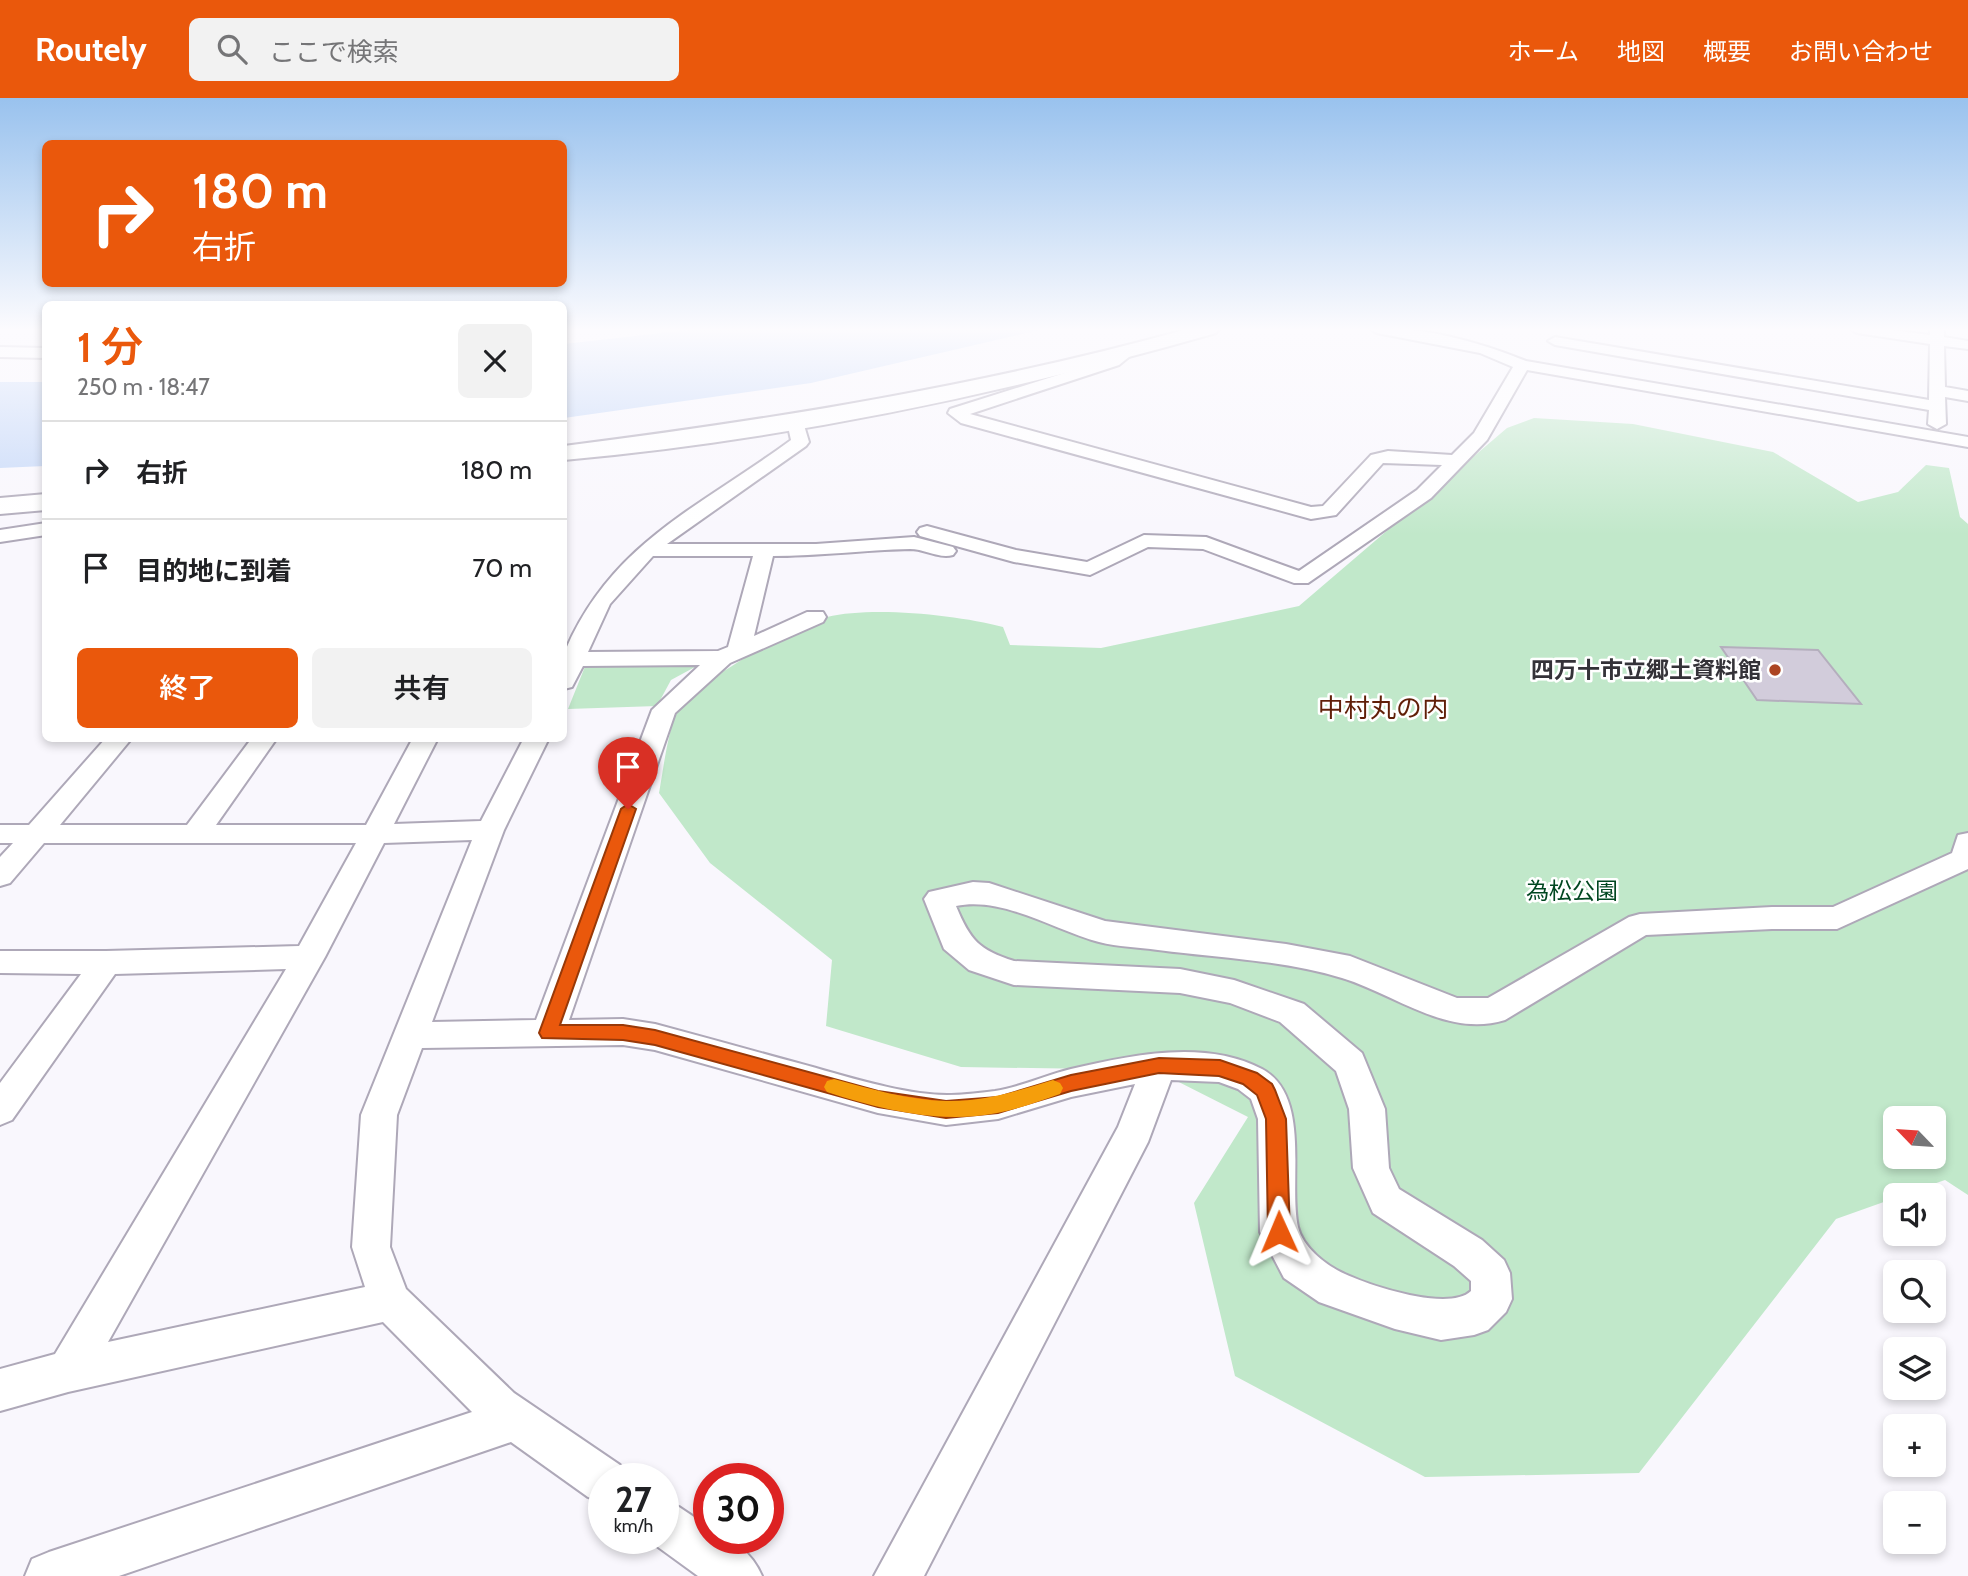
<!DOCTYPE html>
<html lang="ja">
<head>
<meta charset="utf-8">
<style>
	:root { --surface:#fff; --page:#f2f2f2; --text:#202124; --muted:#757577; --line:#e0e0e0; --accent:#ea580c }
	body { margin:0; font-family:Cabin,"Noto Sans JP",sans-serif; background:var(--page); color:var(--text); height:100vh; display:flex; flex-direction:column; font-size:26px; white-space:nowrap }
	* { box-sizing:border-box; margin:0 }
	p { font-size:23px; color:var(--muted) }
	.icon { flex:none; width:38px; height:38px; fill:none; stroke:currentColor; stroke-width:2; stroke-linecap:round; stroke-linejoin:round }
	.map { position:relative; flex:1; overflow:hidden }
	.side { position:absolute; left:42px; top:203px; width:525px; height:441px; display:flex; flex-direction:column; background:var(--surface); border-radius:10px; box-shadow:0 4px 10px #0003 }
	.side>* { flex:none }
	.top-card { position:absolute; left:42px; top:42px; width:525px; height:147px; border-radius:10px; box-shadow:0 4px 10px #0003; background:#ea580c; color:#fff; overflow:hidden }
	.needle { width:46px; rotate:295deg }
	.fabs { position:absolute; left:1883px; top:1008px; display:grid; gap:14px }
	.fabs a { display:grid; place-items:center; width:63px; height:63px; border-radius:10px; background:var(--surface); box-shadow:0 4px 10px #0003; font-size:35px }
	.speed { position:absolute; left:588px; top:1365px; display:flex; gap:14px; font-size:35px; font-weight:700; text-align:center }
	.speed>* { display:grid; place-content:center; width:91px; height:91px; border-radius:50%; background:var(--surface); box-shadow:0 4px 10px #0003; line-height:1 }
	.speed small { font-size:18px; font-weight:400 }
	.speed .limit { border:10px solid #d22; background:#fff; color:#111 }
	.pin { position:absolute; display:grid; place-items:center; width:60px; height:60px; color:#fff; margin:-72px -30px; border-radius:50% 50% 50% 0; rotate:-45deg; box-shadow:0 0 7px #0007 }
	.pin .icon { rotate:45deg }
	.me { position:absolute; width:77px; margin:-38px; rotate:359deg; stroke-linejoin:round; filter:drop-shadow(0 0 5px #0008) }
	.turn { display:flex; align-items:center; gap:24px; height:147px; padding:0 35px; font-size:32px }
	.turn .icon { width:91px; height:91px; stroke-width:2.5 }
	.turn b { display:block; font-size:49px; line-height:60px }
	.round { display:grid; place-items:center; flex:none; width:74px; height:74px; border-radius:10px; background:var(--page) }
	.headline { display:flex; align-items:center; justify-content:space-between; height:119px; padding:0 35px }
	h1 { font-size:42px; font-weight:600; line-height:52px; color:var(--accent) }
	.action { display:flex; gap:14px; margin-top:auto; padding:14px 35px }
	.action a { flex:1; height:80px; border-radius:10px; background:var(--accent); color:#fff; font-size:28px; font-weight:600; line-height:80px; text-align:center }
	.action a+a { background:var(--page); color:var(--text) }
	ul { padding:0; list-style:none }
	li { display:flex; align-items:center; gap:21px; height:98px; padding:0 35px; border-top:2px solid var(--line) }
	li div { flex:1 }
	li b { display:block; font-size:26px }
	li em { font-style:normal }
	header { display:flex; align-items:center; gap:42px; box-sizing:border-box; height:98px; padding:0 35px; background:var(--accent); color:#fff }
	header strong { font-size:33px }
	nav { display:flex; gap:38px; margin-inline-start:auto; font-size:24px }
	.search { width:490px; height:63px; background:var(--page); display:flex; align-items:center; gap:18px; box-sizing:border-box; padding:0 24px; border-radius:10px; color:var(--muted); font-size:26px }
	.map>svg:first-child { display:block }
	.green { fill:#c1e8ca; fill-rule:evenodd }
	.water { fill:#c4d7f8 }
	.building { fill:#d2ccdb; stroke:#b4aebd; stroke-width:2 }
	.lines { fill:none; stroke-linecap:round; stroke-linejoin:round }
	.minor-casing { stroke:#aea8b8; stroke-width:4 }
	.highway-casing { stroke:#aea8b8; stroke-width:4 }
	.minor { fill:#fff; fill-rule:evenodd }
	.highway { fill:#fff; fill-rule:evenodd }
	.route { fill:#ea580c; stroke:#983908; stroke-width:2 }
	.slow { fill:#f59e0b }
	.poi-dot { fill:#ac4523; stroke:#fff; stroke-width:2.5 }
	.labels { text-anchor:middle; stroke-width:5; stroke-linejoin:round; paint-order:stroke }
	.poi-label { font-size:23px; font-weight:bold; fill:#343238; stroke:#fff; text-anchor:end }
	.park-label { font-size:23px; fill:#004720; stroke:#fff }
	.quarter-label { font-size:26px; fill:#601f08; stroke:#fff }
</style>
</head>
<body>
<header>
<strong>Routely</strong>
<div class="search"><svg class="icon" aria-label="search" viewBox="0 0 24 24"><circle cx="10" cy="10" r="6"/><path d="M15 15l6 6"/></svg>ここで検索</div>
<nav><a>ホーム</a><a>地図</a><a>概要</a><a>お問い合わせ</a></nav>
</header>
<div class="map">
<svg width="1968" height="1478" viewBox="0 0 1968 1478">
	<rect width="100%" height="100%" fill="#f9f7fd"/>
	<path class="green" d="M 1534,320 L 1633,326 L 1773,354 L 1858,404 L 1898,394 L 1926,367 L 1949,370 L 1960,419 L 1968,426 L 1968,1097 L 1945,1082 L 1902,1097 L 1895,1097 L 1895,1100 L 1836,1121 L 1639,1375 L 1425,1379 L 1235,1278 L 1194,1105 L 1248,1019 L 1155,972 L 961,969 L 826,928 L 832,862 L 710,765 L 659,695 C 663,674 668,630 678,612 C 689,592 713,580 732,568 C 760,550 794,526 827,519 C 873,508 957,517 1003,529 L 1010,547 L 1101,550 L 1299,508 L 1507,330 ZM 1895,1020 L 1934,1020 L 1934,1059 L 1895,1059 Z
		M 694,564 L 695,569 L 671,582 L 657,608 L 568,611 L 586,566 Z"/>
	<path class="water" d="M 697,231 L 1044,231 L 811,285 L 564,320 L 564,246 Z
		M 0,284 L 45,284 L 45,368 L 0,370 Z"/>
	<path class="building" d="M 1721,549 L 1818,552 L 1861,606 L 1757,602 Z"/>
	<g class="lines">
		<g class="minor-casing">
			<path id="minor" d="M 1370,231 C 1419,227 1480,244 1526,263 L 1968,339 L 1968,349 L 1527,272 L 1487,342 L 1431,400 L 1308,485 L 1294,485 L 1203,451 L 1148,449 L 1090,477 L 1014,464 L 920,438 L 917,434 L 920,430 L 927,428 L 1016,452 L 1087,464 L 1144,437 L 1206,439 L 1299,473 L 1417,392 L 1442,367 L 1383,365 L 1336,417 L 1311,421 L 961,325 L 948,315 L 950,311 L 1109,261 L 1127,249 L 1135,254 L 1119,267 L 970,316 L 1311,409 L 1323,408 L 1371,357 L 1388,353 L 1452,357 L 1474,335 L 1513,269 L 1480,255 L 1377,235 Z
				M 1850,231 L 1884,231 L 1930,237 L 1930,231 L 1944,231 L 1944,239 L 1968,243 L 1968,251 L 1944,248 L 1945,289 L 1968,293 L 1968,303 L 1945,299 L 1946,326 L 1937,331 L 1928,326 L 1929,312 L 1555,247 L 1548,243 L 1555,239 L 1929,302 L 1930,246 L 1857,235 Z
				M 0,249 L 46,250 L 46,260 L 0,259 Z
				M 795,319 L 803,324 L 809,344 L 806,348 L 667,446 L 816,446 L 914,439 L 953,449 L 956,453 L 953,457 C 939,461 925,451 910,451 C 865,452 819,458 773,458 L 754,538 L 807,514 L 823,514 L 826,519 L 823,524 L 730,565 L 675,615 L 569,922 L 623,921 L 655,926 C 703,939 750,952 798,965 C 842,977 903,997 947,997 C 963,997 979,995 995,993 C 1021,989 1046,977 1071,971 C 1131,957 1205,941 1262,971 C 1312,998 1288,1084 1298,1129 C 1303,1150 1327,1168 1345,1176 C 1371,1188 1449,1214 1471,1193 L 1471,1183 L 1454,1168 L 1373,1115 L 1353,1070 L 1349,1011 L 1336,973 L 1280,924 L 1230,905 L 1180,895 L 1014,887 L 969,872 L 944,851 L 924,801 L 929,794 L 973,784 L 989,785 L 1105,823 L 1286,846 L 1350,858 L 1457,900 L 1488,900 L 1629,819 L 1640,816 L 1772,809 L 1833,809 L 1952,755 L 1958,737 L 1968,735 L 1968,771 L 1837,831 L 1772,831 L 1646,837 L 1505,922 C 1447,940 1395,896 1342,880 C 1283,862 1218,860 1158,852 C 1138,849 1118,849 1099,844 C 1055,832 1002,798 956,808 C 970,842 979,852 1014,863 L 1180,871 L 1234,882 L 1304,906 L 1362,955 L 1385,1011 L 1389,1070 L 1399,1091 L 1482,1142 L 1504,1162 L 1510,1175 L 1512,1201 L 1506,1214 L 1488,1232 L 1474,1237 L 1441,1242 L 1395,1231 L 1319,1204 L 1284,1180 L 1260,1134 L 1258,1021 L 1251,1001 L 1238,991 L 1219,984 L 1171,982 L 1148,1044 L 924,1478 L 874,1478 L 1118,1029 L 1135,986 L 1071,999 L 998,1021 L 946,1027 L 878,1015 L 655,952 L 623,947 L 422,950 L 397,1017 L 390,1149 L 406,1191 L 514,1295 L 620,1367 L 626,1381 L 604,1381 L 604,1405 L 588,1399 L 511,1344 L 119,1478 L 25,1478 L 32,1461 L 49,1454 L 472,1314 L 383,1224 L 68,1294 L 0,1313 L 0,1271 L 55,1256 L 286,871 L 115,876 L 12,1022 L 0,1027 L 0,985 L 81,876 L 0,875 L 0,853 L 106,853 L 299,848 L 356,745 L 44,745 L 10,785 L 0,788 L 0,759 L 13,745 L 0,745 L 0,727 L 29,727 L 106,640 L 132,640 L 60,727 L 187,727 L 252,640 L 277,640 L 216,727 L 366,727 L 413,640 L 438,640 L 394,726 L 481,723 L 524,640 L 549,640 L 504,732 L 432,924 L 536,922 L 652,612 L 700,567 L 583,568 L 572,589 L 564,591 L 564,558 L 566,551 C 613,443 702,408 791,342 L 787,324 ZM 653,458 L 753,458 L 728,549 L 718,553 L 588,554 L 610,506 ZM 472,742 L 361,1017 L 352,1149 L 365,1189 L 108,1244 L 325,859 L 384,745 Z
				M 46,425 L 46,437 L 0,444 L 0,432 Z
				M 663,1402 L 679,1409 L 709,1429 L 709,1440 C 734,1440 752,1455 762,1478 L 698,1478 L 647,1441 L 663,1440 Z"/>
		</g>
		<g class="highway-casing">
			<path id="highway" d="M 1188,231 L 1219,231 L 1216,235 C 1003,296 784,342 564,362 L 564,348 C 776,321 982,288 1188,231 Z
				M 46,396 L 46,412 L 0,416 L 0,400 Z"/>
		</g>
		<use href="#minor" class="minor"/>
		<use href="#highway" class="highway"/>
	</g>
	<linearGradient id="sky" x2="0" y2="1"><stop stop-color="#99c2ee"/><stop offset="0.53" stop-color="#fcfbfe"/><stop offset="1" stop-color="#fcfbfe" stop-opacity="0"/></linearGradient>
	<rect width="1968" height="437" fill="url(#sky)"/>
	<path class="route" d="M 628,706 L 636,711 L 560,927 L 623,927 L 655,932 L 878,993 L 946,1003 L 998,999 L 1071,977 L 1159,960 L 1220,962 L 1257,975 L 1272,986 L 1275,992 L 1286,1021 L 1290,1134 L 1287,1141 L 1279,1144 L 1271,1141 L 1268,1134 L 1266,1021 L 1257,997 L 1243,986 L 1219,978 L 1159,975 L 1071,993 L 998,1015 L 946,1020 L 878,1009 L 655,947 L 623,942 L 542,940 L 539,935 L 621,711 Z"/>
	<path class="slow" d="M 834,981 C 870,991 909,1002 946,1003 C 983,1004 1018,993 1053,982 L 1060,985 L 1063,990 L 1060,996 C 1040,1003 1018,1011 997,1015 C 941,1026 881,1012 827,994 L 824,989 L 827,983 Z"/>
	<circle class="poi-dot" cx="1775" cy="572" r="7"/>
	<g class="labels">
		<g class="poi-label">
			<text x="1761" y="580">四万十市立郷土資料館</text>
		</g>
		<g class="park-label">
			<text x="1572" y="801">為松公園</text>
		</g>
		<g class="quarter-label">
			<text x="1383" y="619">中村丸の内</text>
		</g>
	</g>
</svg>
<div class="fabs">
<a><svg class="needle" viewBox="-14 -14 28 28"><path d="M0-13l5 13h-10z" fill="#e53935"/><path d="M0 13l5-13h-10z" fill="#757577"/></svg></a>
<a><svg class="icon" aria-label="sound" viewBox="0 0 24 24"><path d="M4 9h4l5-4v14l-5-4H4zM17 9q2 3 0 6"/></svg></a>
<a><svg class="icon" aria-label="search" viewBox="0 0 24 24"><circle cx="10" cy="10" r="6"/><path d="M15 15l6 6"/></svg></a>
<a><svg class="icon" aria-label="layers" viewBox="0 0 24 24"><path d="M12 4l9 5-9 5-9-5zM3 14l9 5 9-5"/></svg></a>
<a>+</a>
<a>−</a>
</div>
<div class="speed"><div>27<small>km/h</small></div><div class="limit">30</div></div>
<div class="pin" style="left:628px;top:711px;background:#d93025"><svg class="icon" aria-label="arrive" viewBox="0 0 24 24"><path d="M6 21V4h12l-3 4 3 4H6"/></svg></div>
<svg class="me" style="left:1279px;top:1134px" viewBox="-20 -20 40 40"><path d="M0-17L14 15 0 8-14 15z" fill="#ea580c" stroke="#fff" stroke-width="4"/></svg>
<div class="top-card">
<div class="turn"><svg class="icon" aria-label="right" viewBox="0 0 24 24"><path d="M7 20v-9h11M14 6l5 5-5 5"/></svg><div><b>180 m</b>右折</div></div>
</div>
<section class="side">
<div class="headline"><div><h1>1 分</h1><p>250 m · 18:47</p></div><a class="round"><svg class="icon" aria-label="close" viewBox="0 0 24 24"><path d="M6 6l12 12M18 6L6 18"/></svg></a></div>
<ul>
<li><svg class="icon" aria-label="right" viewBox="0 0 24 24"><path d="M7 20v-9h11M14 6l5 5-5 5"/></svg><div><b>右折</b></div><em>180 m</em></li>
<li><svg class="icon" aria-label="arrive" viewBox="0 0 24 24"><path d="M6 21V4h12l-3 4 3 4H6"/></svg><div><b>目的地に到着</b></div><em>70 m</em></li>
</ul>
<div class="action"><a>終了</a><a>共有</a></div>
</section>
</div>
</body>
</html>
